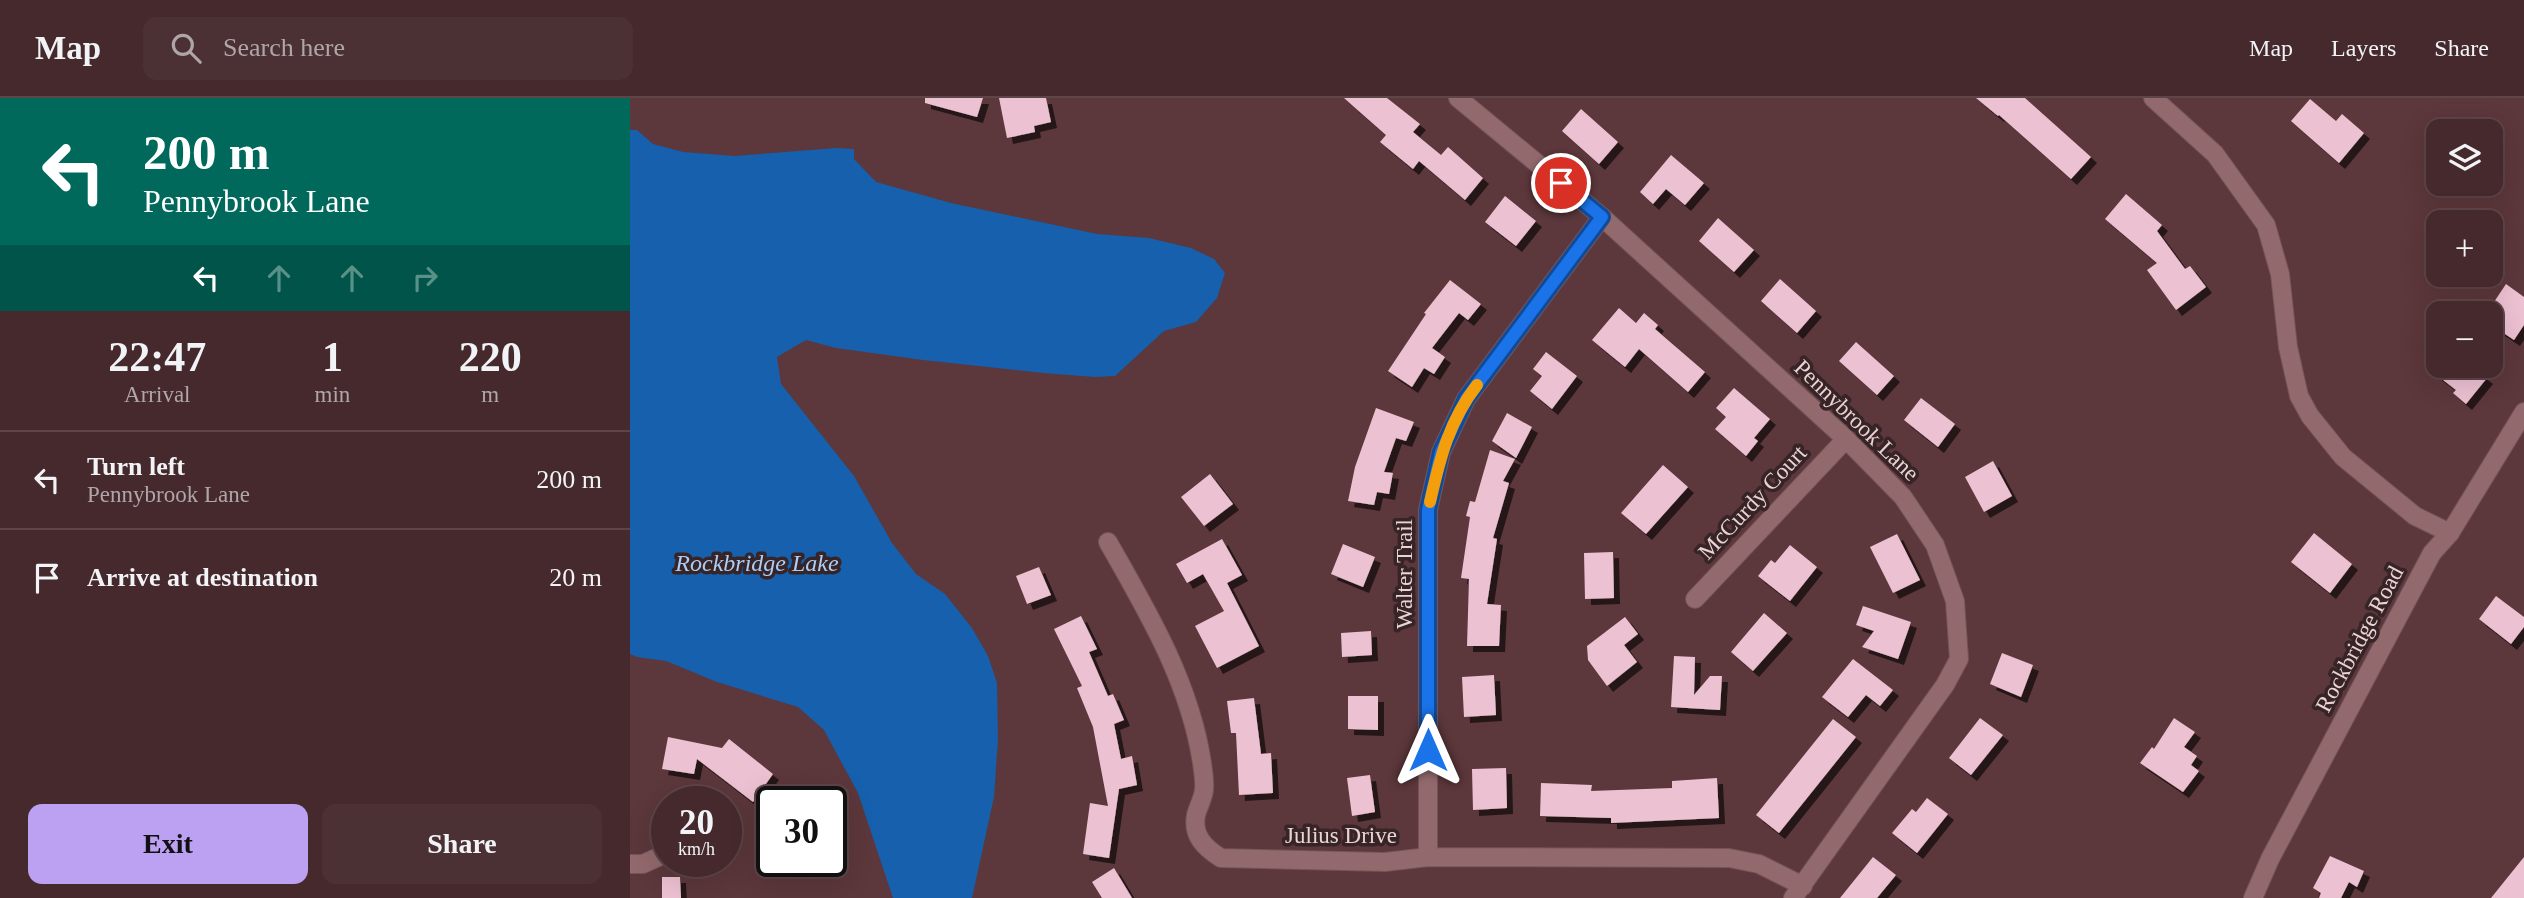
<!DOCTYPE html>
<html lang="en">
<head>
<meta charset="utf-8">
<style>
	:root { --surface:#45292c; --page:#4c3134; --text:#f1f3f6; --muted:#b0a6a9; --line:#5d4548; --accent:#bca0f2 }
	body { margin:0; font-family:"Times New Roman",serif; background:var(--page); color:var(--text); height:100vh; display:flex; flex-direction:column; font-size:26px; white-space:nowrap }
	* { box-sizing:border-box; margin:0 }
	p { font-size:23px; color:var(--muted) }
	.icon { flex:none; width:38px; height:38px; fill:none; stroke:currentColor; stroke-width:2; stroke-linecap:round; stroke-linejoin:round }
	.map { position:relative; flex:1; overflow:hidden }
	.details { display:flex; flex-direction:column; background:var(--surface); width:630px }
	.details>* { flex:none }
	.guide { background:#00695c; color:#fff; overflow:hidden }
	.fabs { position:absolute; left:1796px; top:21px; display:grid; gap:14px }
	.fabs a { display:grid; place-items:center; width:77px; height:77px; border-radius:14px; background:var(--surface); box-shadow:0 7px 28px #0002,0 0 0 2px var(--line); font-size:35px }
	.speed { position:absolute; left:21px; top:688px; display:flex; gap:14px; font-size:35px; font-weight:700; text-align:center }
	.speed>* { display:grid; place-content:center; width:91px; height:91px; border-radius:50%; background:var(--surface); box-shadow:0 7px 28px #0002,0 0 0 2px var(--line); line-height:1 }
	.speed small { font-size:18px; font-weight:400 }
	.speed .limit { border:4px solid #111; border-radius:10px; background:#fff; color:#111 }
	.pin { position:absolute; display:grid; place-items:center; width:60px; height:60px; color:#fff; margin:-30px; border:4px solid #fff; border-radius:50%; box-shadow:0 2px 7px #0007 }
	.me { position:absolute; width:77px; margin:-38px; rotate:0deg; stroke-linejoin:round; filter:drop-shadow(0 0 5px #0008) }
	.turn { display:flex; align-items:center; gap:24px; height:147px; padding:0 28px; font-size:32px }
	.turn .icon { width:91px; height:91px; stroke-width:2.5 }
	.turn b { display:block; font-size:49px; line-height:60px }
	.lanes { display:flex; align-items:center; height:66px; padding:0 28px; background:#0003; justify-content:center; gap:35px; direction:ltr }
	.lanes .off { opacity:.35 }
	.eta { display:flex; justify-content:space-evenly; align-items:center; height:119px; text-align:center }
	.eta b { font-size:42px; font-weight:600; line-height:49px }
	.cta { display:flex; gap:14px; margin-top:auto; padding:14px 28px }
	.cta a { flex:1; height:80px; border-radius:14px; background:var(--accent); color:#111; font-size:28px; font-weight:600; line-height:80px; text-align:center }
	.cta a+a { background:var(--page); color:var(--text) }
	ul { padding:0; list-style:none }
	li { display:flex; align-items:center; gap:21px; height:98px; padding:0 28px; border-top:2px solid var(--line) }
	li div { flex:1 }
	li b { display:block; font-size:26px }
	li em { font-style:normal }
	header { display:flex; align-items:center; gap:42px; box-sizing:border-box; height:98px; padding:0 35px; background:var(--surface); border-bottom:2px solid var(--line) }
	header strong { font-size:33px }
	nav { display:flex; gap:38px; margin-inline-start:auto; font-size:24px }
	.search { width:490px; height:63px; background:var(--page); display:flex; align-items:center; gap:18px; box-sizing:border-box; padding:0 24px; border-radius:14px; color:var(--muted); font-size:26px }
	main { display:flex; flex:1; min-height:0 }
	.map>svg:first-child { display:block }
	.water { fill:#1660ad }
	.building { fill:#ecc1d2; filter:url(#shadow) }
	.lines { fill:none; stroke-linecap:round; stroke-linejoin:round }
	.street-casing { stroke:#735457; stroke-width:20 }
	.secondary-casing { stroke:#735457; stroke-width:20 }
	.street { stroke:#92696c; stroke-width:18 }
	.secondary { stroke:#92696c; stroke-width:18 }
	.route-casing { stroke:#114b97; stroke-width:18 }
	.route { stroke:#1a73e8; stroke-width:12 }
	.slow { stroke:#f59e0b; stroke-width:12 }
	.labels { text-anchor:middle; stroke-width:7; stroke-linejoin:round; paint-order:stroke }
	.street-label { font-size:23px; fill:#ebd3d4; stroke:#362426 }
	.water-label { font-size:24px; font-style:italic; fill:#accdf6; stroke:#362426 }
</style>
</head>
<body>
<header>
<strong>Map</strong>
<div class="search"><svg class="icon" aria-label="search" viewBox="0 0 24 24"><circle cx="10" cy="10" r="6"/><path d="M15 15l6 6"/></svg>Search here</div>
<nav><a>Map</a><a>Layers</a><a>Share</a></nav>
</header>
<main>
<section class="details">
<div class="guide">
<div class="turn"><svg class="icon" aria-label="left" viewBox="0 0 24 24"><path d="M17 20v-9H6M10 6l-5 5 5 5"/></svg><div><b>200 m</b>Pennybrook Lane</div></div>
<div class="lanes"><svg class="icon" aria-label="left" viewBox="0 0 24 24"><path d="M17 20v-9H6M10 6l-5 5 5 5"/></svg><svg class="icon off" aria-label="ahead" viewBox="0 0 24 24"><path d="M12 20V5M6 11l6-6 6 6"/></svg><svg class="icon off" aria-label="ahead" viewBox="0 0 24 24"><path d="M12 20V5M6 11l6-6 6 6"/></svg><svg class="icon off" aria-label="right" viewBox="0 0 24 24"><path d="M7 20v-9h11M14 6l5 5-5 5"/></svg></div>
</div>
<div class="eta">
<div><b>22:47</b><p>Arrival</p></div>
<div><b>1</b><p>min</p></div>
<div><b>220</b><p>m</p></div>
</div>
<ul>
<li><svg class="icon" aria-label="left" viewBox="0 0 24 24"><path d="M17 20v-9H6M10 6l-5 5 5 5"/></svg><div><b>Turn left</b><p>Pennybrook Lane</p></div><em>200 m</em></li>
<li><svg class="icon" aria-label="arrive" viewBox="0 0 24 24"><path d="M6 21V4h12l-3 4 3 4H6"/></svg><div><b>Arrive at destination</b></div><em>20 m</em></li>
</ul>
<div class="cta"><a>Exit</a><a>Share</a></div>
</section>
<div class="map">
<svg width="1894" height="800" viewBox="0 0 1894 800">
	<defs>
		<filter id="shadow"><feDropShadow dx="6" dy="6" stdDeviation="0" flood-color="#0009"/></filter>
	</defs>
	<rect width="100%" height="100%" fill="#5c373b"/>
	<path class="water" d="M 0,32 L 7,32 L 23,46 L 53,54 L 105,58 L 206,50 L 224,51 L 224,61 L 246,84 L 321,105 L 467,136 L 519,140 L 561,150 L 584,161 L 595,175 L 587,200 L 566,224 L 534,233 L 485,278 L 465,279 L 413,275 L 293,262 L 206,250 L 176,242 L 147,259 L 151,286 L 224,378 L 262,445 L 286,476 L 315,496 L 342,530 L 358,558 L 367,585 L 368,642 L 364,699 L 342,800 L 263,800 L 228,695 L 194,632 L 168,609 L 87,584 L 36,563 L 7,559 L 0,556 Z"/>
	<path class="building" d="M 295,0 L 353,0 L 347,19 L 295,5 Z
		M 369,0 L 416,0 L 421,24 L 404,28 L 405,34 L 377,40 Z
		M 714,0 L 757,0 L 790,26 L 783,34 L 811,57 L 818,49 L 853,80 L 835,102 L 789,63 L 783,71 L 750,44 L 756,37 Z
		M 1346,0 L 1395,0 L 1461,59 L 1441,81 L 1369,17 L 1368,18 Z
		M 1680,1 L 1706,23 L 1712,16 L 1734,35 L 1709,65 L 1661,23 Z
		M 951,11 L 988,44 L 969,66 L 932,33 Z
		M 1041,57 L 1074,85 L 1055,107 L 1036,91 L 1023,106 L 1010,94 Z
		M 1496,96 L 1532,127 L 1527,133 L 1555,171 L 1560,168 L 1576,189 L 1546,212 L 1517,172 L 1527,165 L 1475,121 Z
		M 875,98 L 906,123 L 886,148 L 855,124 Z
		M 1088,120 L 1124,152 L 1104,174 L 1069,143 Z
		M 1150,181 L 1186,213 L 1167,235 L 1131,203 Z
		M 820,182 L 851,206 L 838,222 L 829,215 L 802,250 L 815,259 L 804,276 L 794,270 L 782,289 L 758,273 L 796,216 L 794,215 Z
		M 1876,186 L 1894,199 L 1894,227 L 1884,242 L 1860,226 L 1860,210 Z
		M 989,210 L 1006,225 L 1014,215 L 1028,227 L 1025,231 L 1075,274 L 1058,294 L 1009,251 L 995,269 L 962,242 Z
		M 1226,244 L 1264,278 L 1247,297 L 1209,263 Z
		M 916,254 L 947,278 L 922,311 L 900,293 L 912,278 L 903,271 Z
		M 1795,268 L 1841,268 L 1857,280 L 1836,306 L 1823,295 L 1826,292 Z
		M 1104,290 L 1140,321 L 1124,340 L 1128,343 L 1116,358 L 1085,331 L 1096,319 L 1086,310 Z
		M 1291,300 L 1325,326 L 1308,349 L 1274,322 Z
		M 746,310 L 784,324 L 776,343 L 766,340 L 754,374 L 763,375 L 759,396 L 747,394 L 744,407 L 718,403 L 725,369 Z
		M 877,315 L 902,329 L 886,360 L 862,343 Z
		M 860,352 L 885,361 L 873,383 L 879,385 L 863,440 L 867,441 L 857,506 L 871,507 L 869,548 L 837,548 L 839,481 L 831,480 L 840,419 L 836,418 L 840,403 L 845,404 Z
		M 1363,363 L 1382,398 L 1354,414 L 1335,379 Z
		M 1033,367 L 1058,389 L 1016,436 L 991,415 Z
		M 580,376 L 603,406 L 574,428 L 551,399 Z
		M 1684,435 L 1722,466 L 1700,495 L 1661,464 Z
		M 1267,436 L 1290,482 L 1263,495 L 1240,449 Z
		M 592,441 L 612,477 L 597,485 L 629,548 L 587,570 L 565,528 L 594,513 L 573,476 L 557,485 L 546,466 Z
		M 713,446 L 745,459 L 733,489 L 701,476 Z
		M 1160,447 L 1187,469 L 1160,503 L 1128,478 L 1141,462 L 1145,465 Z
		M 983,454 L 984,500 L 955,501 L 954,455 Z
		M 409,469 L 421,497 L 397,506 L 386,478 Z
		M 1866,498 L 1894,519 L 1894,529 L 1881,546 L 1849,521 Z
		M 1233,508 L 1281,524 L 1268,561 L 1232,549 L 1244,533 L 1226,527 Z
		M 1134,515 L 1157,535 L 1123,573 L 1101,554 Z
		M 451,518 L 467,551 L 459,554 L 478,598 L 483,596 L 494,622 L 484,626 L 491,661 L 502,658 L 507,687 L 489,691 L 479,760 L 453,756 L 460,705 L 478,708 L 463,629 L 447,590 L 452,588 L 424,531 Z
		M 995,519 L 1008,536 L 994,547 L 1007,564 L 977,588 L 958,562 L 957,548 Z
		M 741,533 L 742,557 L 712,559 L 711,535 Z
		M 1372,555 L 1403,567 L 1391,599 L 1360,586 Z
		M 1044,558 L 1065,559 L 1064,597 L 1080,578 L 1092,578 L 1090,612 L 1041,609 Z
		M 1223,561 L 1263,592 L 1250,608 L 1236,597 L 1218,619 L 1192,599 Z
		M 864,577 L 866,617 L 834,619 L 832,579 Z
		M 718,598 L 748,598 L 748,632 L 718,631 Z
		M 624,600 L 631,656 L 641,655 L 643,695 L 609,697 L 606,635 L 601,635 L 597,603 Z
		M 1350,620 L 1373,637 L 1341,677 L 1319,660 Z
		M 1544,620 L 1565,634 L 1554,649 L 1567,658 L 1561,667 L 1569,673 L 1553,694 L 1510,665 L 1522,649 L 1524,651 Z
		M 1203,621 L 1226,639 L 1149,735 L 1126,717 Z
		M 38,639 L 92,650 L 99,641 L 143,676 L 123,704 L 67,661 L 64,676 L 32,671 Z
		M 876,670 L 877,710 L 843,712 L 842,671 Z
		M 740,677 L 745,714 L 722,718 L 717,680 Z
		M 1087,680 L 1089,720 L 981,725 L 981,720 L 910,718 L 911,685 L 962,687 L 961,693 L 1042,690 L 1042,683 Z
		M 1297,700 L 1318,716 L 1287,755 L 1262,735 L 1282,711 L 1286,714 Z
		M 1700,758 L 1734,773 L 1727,789 L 1719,784 L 1711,800 L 1689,800 L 1691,795 L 1683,790 Z
		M 1243,759 L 1266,777 L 1247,800 L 1210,800 Z
		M 1894,759 L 1894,800 L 1861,800 Z
		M 484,770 L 502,800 L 472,800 L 462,784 Z
		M 32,779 L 50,779 L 51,800 L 32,800 Z"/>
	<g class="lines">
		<g class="street-casing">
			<path id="street" d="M 828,0 L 972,119 L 1216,341 L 1273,399 L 1305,447 L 1325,503 L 1329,561 L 1315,587 L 1163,800
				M 1523,0 L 1585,56 L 1636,127 L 1650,176 L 1658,249 L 1669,298 L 1680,318 L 1713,359 L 1785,418 L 1820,435
				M 478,444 C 518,514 560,585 572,665 C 573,673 575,684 574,692 C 573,701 568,709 566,717 C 562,738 575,750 591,760 L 755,764 L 798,759 L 1099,760 L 1129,766 L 1173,788
				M 1065,501 L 1216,341
				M 798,759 L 798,412 L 811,354 L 836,301 L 972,119
				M 0,766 L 13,766 L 37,755"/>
		</g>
		<g class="secondary-casing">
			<path id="secondary" d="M 1623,800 L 1640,761 L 1802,455 L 1820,435 L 1894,314"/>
		</g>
		<use href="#street" class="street"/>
		<use href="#secondary" class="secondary"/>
	</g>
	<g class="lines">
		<g class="route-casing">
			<path id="route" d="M 798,652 L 798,412 L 811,354 L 836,301 L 972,119 L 931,85"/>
		</g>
		<use href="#route" class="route"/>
		<path class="slow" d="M 800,404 C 810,360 819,323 847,287"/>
	</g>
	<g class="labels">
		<g class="street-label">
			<text transform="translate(1227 322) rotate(44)" y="8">Pennybrook Lane</text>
			<text transform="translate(1122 404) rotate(-47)" y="8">McCurdy Court</text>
			<text transform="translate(774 476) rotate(-90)" y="8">Walter Trail</text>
			<text transform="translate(1729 541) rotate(-62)" y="8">Rockbridge Road</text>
			<text x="711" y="745">Julius Drive</text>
		</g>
		<g class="water-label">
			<text x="127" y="473">Rockbridge Lake</text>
		</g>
	</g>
</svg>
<div class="fabs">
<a><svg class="icon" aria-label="layers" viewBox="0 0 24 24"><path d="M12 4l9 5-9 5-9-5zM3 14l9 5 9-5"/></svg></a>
<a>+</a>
<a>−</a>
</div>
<div class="speed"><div>20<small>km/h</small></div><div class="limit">30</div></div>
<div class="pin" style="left:931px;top:85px;background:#d93025"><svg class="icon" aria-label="arrive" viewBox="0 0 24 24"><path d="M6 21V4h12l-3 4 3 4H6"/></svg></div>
<svg class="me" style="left:798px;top:652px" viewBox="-20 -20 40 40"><path d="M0-17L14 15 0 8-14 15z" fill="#1a73e8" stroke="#fff" stroke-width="4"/></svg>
</div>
</main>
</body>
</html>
